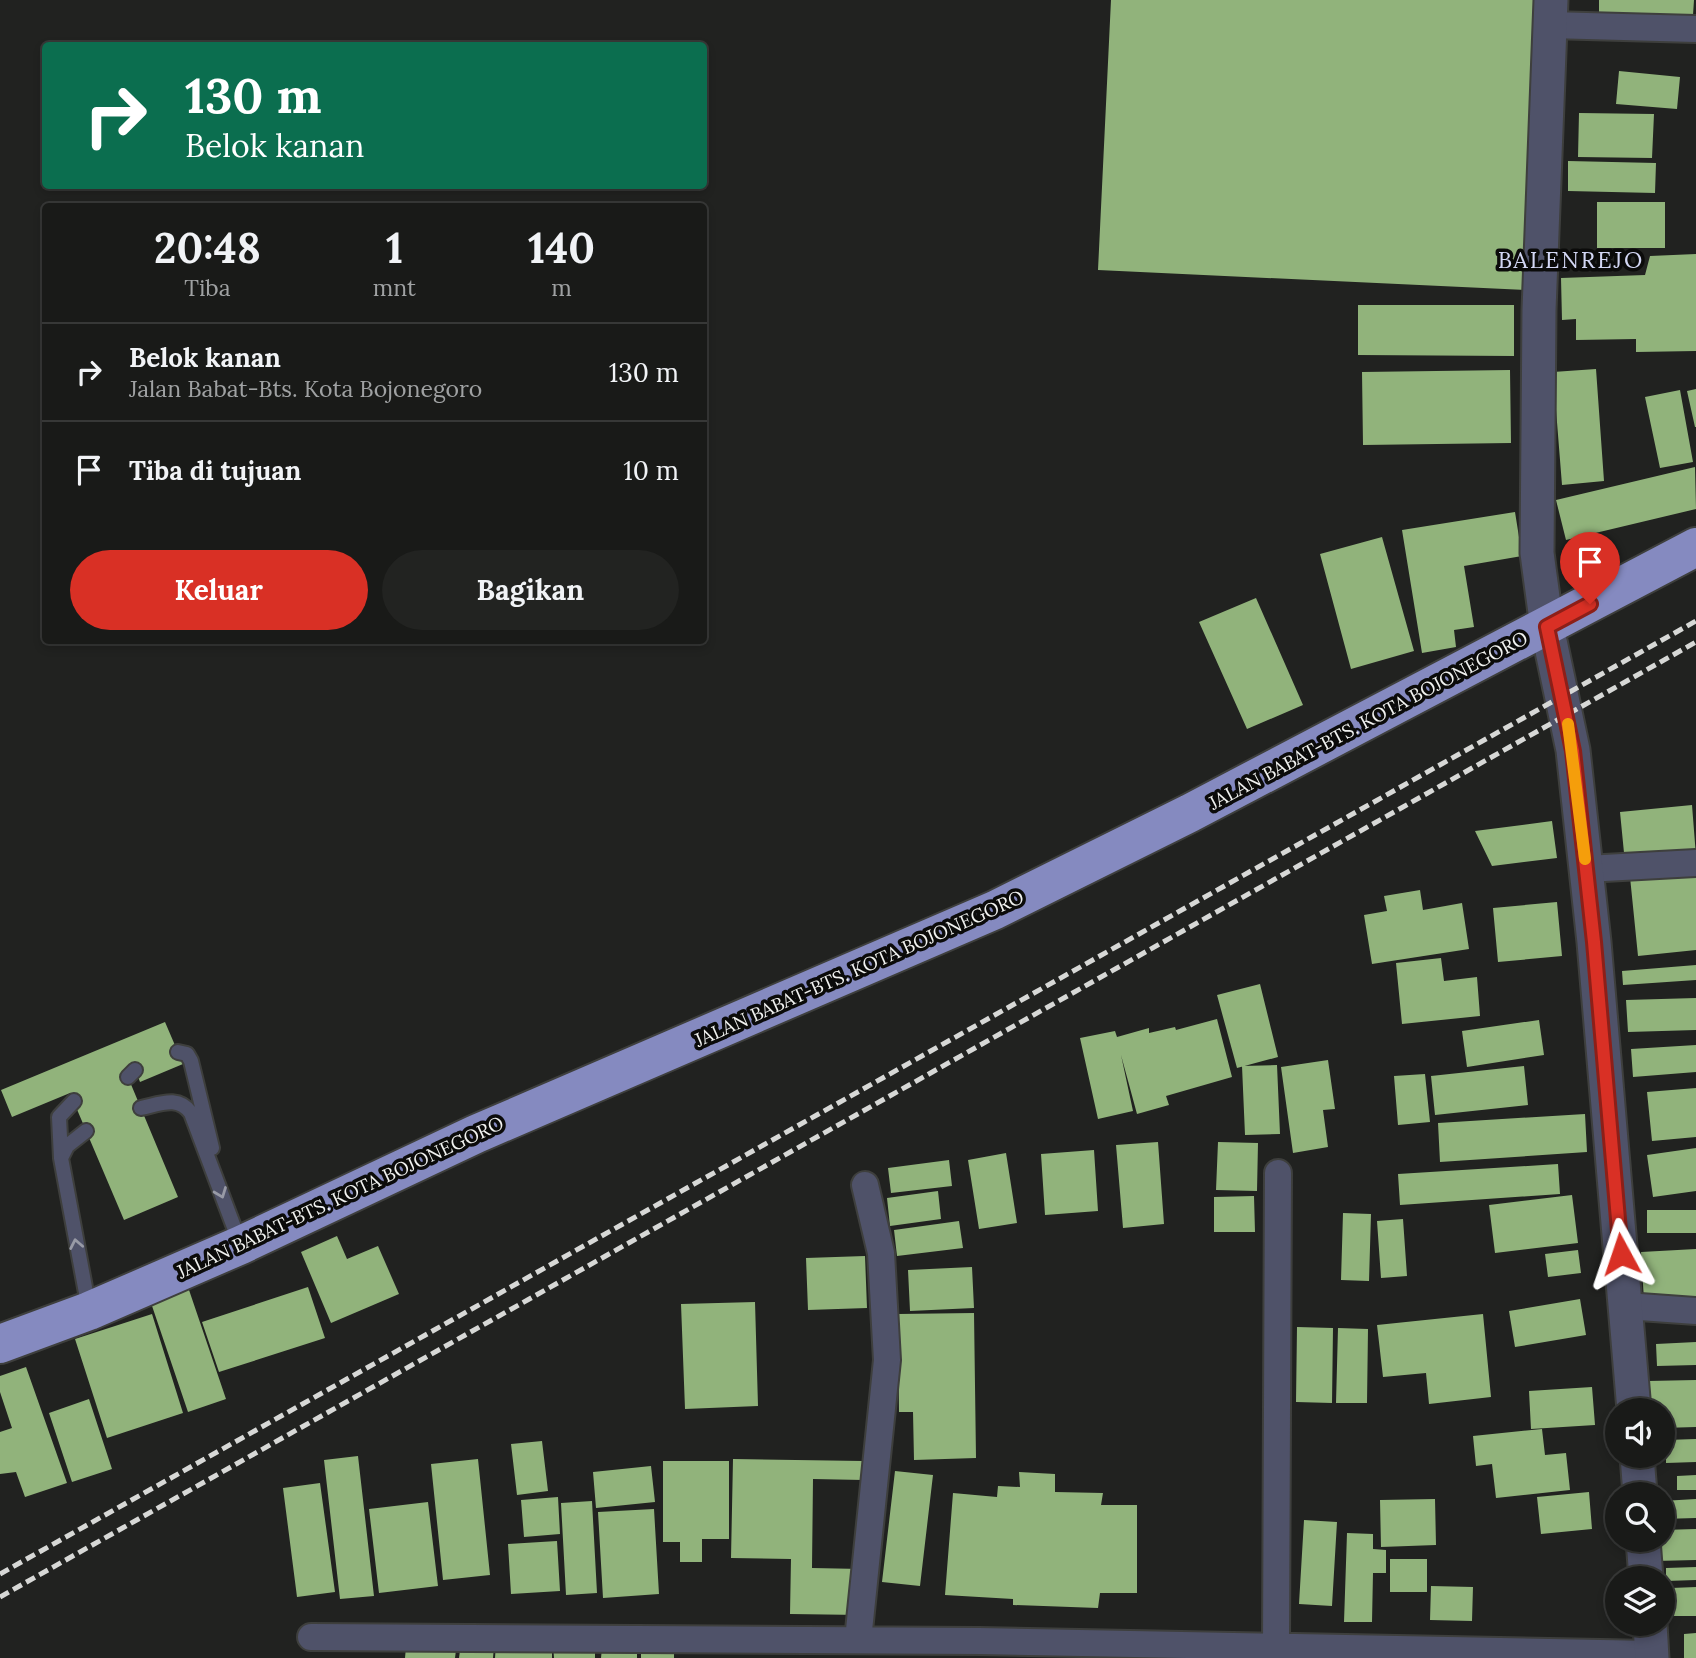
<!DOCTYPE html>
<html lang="id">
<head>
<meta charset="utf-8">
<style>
	:root { --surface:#191a18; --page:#222321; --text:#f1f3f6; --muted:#9fa1a2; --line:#373837; --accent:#d93025 }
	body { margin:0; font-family:Lora,serif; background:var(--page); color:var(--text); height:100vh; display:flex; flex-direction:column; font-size:26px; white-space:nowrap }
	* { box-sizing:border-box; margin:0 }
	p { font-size:23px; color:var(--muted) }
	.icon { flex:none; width:38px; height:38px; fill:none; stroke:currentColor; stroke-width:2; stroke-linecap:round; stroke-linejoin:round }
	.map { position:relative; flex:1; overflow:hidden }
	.details { position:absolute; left:42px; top:203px; width:665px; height:441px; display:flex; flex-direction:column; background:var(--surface); border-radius:7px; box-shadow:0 4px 10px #0003,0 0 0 2px var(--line) }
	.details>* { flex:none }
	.top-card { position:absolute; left:42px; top:42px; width:665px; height:147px; border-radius:7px; box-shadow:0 4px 10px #0003,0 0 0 2px var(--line); background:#0b6e4f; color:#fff; overflow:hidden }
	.fabs { position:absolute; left:1605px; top:1398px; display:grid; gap:14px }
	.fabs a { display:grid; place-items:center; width:70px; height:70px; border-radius:50%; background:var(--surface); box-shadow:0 4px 10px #0003,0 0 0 2px var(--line); font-size:35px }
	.pin { position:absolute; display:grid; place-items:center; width:60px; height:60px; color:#fff; margin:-72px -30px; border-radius:50% 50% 50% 0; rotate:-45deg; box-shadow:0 0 7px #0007 }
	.pin .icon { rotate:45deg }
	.me { position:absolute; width:77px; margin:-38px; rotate:355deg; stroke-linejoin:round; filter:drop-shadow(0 0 5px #0008) }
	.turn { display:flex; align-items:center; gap:24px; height:147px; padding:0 28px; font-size:32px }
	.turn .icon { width:91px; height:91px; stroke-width:2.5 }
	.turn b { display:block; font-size:49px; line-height:60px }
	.eta { display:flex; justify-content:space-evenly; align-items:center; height:119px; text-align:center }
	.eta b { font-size:42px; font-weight:800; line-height:49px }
	.button { display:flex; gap:14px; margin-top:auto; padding:14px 28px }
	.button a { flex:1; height:80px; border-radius:42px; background:var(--accent); color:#fff; font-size:28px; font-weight:800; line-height:80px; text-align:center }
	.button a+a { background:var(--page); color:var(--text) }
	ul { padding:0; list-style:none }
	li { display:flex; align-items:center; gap:21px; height:98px; padding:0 28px; border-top:2px solid var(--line) }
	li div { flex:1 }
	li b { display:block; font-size:26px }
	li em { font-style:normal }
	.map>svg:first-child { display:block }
	.building { fill:#91b37b }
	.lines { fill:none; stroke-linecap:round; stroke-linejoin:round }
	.service-casing { stroke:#3e3f3d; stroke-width:18 }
	.minor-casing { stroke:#3e3f3d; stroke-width:30 }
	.tertiary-casing { stroke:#3e3f3d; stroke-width:37 }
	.trunk-casing { stroke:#3e3f3d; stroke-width:42 }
	.service { stroke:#4f5269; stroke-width:14 }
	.minor { stroke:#4f5269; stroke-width:26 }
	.tertiary { stroke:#4f5269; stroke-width:33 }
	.trunk { stroke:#858ac0; stroke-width:38 }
	.rail { stroke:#d7d8d6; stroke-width:5; stroke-dasharray:10 5; stroke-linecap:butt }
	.oneway { stroke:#989aa6 }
	.route-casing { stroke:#8d1f18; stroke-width:18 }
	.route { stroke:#d93025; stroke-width:12 }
	.slow { stroke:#f59e0b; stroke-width:12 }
	.labels { text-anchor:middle; stroke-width:7; stroke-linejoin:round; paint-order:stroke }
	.street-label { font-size:19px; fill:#f1f2f0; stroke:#0b0b0a }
	.quarter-label { font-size:23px; letter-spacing:2px; fill:#d3d7f4; stroke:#0b0b0a }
</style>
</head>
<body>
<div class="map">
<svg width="1696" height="1658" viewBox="0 0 1696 1658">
	<rect width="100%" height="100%" fill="#212220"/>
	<path class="building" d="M 1111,0 L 1540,0 L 1526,290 L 1098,270 Z
		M 1599,0 L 1694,0 L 1693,15 L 1599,14 Z
		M 1619,71 L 1680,77 L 1677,109 L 1616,104 Z
		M 1579,113 L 1654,114 L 1652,158 L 1578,157 Z
		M 1568,161 L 1656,163 L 1655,193 L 1568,191 Z
		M 1597,202 L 1665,202 L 1665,248 L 1597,248 Z
		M 1696,254 L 1696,351 L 1636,352 L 1636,339 L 1576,340 L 1576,319 L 1562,320 L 1561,278 L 1645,275 L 1650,256 Z
		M 1358,305 L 1514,305 L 1514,356 L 1358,355 Z
		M 1596,369 L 1604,481 L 1562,485 L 1553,372 Z
		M 1510,370 L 1511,443 L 1363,445 L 1362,372 Z
		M 1696,389 L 1696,427 L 1695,427 L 1687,391 Z
		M 1680,390 L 1693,462 L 1660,468 L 1645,397 Z
		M 1695,467 L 1696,509 L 1566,540 L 1556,500 Z
		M 1515,512 L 1522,556 L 1464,566 L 1474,627 L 1454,630 L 1456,647 L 1422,653 L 1402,530 Z
		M 1382,537 L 1414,651 L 1351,669 L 1320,554 Z
		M 1256,598 L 1303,705 L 1247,729 L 1199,622 Z
		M 1692,805 L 1696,856 L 1625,863 L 1620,812 Z
		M 1552,821 L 1557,858 L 1492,866 L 1475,831 Z
		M 1696,870 L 1696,950 L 1638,956 L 1630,877 Z
		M 1420,890 L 1423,910 L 1462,903 L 1469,949 L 1372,964 L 1364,915 L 1387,911 L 1384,896 Z
		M 1557,902 L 1562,956 L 1498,962 L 1493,908 Z
		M 1441,958 L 1444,981 L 1477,977 L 1480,1016 L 1402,1024 L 1396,963 Z
		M 1696,965 L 1696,980 L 1623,985 L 1622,971 Z
		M 1260,984 L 1278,1057 L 1237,1068 L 1217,995 Z
		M 1696,998 L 1696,1030 L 1628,1032 L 1626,1000 Z
		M 1217,1019 L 1232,1077 L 1166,1096 L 1169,1105 L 1137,1114 L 1121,1055 L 1133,1111 L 1098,1119 L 1080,1038 L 1115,1031 L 1117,1037 L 1149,1028 L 1149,1033 L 1175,1027 L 1176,1030 Z
		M 1539,1020 L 1544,1055 L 1467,1067 L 1462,1031 Z
		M 165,1022 L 183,1064 L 140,1082 L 134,1066 L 125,1070 L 178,1197 L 124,1220 L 70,1093 L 12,1117 L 1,1090 Z
		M 1696,1045 L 1696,1072 L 1633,1077 L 1631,1049 Z
		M 1328,1060 L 1335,1109 L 1323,1110 L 1328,1147 L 1293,1153 L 1281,1067 Z
		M 1277,1065 L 1280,1134 L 1245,1135 L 1242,1066 Z
		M 1524,1066 L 1528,1105 L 1435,1115 L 1431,1076 Z
		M 1425,1074 L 1430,1122 L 1398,1125 L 1394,1076 Z
		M 1696,1088 L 1696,1137 L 1652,1141 L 1647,1092 Z
		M 1585,1114 L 1587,1152 L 1440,1162 L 1438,1123 Z
		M 1158,1142 L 1164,1224 L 1123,1228 L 1116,1145 Z
		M 1218,1142 L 1258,1143 L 1257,1191 L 1216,1190 Z
		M 1696,1148 L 1696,1191 L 1653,1197 L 1647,1155 Z
		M 1094,1150 L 1098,1211 L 1045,1215 L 1041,1154 Z
		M 1006,1153 L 1017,1223 L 979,1229 L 968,1160 Z
		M 949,1160 L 952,1186 L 891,1193 L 888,1168 Z
		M 1558,1164 L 1560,1194 L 1400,1205 L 1398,1174 Z
		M 938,1191 L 941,1219 L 890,1226 L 887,1198 Z
		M 1572,1195 L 1578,1243 L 1495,1253 L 1489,1205 Z
		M 1254,1196 L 1255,1232 L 1214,1232 L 1214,1197 Z
		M 1647,1210 L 1696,1210 L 1696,1233 L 1647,1233 Z
		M 1343,1213 L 1371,1214 L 1369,1281 L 1341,1280 Z
		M 1403,1219 L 1407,1276 L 1381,1278 L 1377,1221 Z
		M 959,1221 L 963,1248 L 897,1256 L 894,1230 Z
		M 337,1236 L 347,1259 L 378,1246 L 399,1294 L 331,1323 L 301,1252 Z
		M 1696,1249 L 1696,1297 L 1644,1300 L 1641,1252 Z
		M 1578,1250 L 1581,1273 L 1548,1277 L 1545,1254 Z
		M 865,1256 L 867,1308 L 808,1310 L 806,1258 Z
		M 972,1267 L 974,1308 L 910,1311 L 908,1270 Z
		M 188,1287 L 226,1399 L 188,1412 L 150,1300 Z
		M 308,1287 L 325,1338 L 219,1372 L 202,1322 Z
		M 1580,1299 L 1586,1335 L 1515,1347 L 1509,1311 Z
		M 755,1302 L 758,1406 L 685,1409 L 681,1304 Z
		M 974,1313 L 976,1458 L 914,1460 L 913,1412 L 899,1412 L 898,1314 Z
		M 152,1314 L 183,1413 L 107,1438 L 75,1339 Z
		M 1483,1314 L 1491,1397 L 1429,1404 L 1426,1373 L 1383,1377 L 1377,1325 Z
		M 1297,1327 L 1333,1328 L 1332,1403 L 1296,1402 Z
		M 1338,1328 L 1368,1329 L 1367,1403 L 1336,1403 Z
		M 1696,1342 L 1696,1365 L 1657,1366 L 1656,1344 Z
		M 26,1367 L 67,1483 L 25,1497 L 16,1472 L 0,1474 L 0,1432 L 12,1428 L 0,1392 L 0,1376 Z
		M 1696,1380 L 1696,1427 L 1662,1428 L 1662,1410 L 1648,1410 L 1648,1381 Z
		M 1592,1387 L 1595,1425 L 1531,1429 L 1529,1391 Z
		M 89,1399 L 112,1469 L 72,1482 L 49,1413 Z
		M 1542,1429 L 1545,1455 L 1566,1453 L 1570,1490 L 1496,1498 L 1492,1464 L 1476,1466 L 1473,1436 Z
		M 1696,1439 L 1696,1462 L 1666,1463 L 1666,1440 Z
		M 542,1441 L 548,1491 L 517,1495 L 511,1444 Z
		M 358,1456 L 374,1596 L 340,1599 L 324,1460 Z
		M 478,1459 L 490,1575 L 443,1580 L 431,1464 Z
		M 733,1459 L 863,1461 L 863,1480 L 813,1479 L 812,1568 L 862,1569 L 861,1615 L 790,1614 L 791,1559 L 731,1558 Z
		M 663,1461 L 729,1461 L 729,1539 L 702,1539 L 702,1562 L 680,1562 L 680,1542 L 663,1542 Z
		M 651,1466 L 655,1502 L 596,1508 L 593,1472 Z
		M 895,1471 L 933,1475 L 920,1586 L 882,1582 Z
		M 1019,1472 L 1055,1474 L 1055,1492 L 1103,1493 L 1101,1505 L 1137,1505 L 1137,1593 L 1100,1593 L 1098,1608 L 1013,1605 L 1013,1599 L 945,1595 L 953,1493 L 997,1497 L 998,1486 L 1020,1487 Z
		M 1696,1475 L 1696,1490 L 1677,1490 L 1677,1476 Z
		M 320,1483 L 335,1592 L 297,1597 L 283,1488 Z
		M 1589,1492 L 1592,1529 L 1541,1534 L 1537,1497 Z
		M 558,1497 L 560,1534 L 524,1537 L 521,1500 Z
		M 1435,1499 L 1436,1545 L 1381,1547 L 1380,1500 Z
		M 1696,1499 L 1696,1518 L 1662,1519 L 1662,1501 Z
		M 592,1501 L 597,1593 L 566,1595 L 561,1503 Z
		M 428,1502 L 438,1586 L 379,1593 L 369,1509 Z
		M 654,1509 L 659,1594 L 603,1598 L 598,1512 Z
		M 1304,1520 L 1337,1522 L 1332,1606 L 1299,1604 Z
		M 1696,1529 L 1696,1560 L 1655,1561 L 1654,1540 L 1662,1540 L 1662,1530 Z
		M 1347,1533 L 1373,1534 L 1373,1549 L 1386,1550 L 1386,1573 L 1373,1573 L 1372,1622 L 1344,1622 Z
		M 557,1541 L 560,1591 L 511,1594 L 508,1544 Z
		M 1390,1559 L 1427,1559 L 1427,1592 L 1390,1592 Z
		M 1696,1567 L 1696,1580 L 1666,1581 L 1666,1568 Z
		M 1431,1586 L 1473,1587 L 1472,1621 L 1430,1620 Z
		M 1696,1587 L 1696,1616 L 1671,1616 L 1671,1588 Z
		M 1696,1633 L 1696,1658 L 1684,1658 L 1684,1634 Z
		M 461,1643 L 494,1646 L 493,1658 L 459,1658 Z
		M 496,1643 L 552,1645 L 552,1658 L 495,1658 Z
		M 595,1643 L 595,1658 L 554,1658 L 553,1644 Z
		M 406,1647 L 456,1650 L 455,1658 L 405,1658 Z
		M 602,1648 L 637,1649 L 637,1658 L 601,1658 Z
		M 641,1648 L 674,1649 L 674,1658 L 641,1658 Z"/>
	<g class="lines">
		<g class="service-casing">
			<path id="service" d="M 178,1052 L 187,1054 L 191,1061 L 212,1148
				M 128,1077 L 135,1070
				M 141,1108 C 160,1104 178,1095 191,1113 L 240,1243
				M 86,1131 L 67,1146 L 61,1158 L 89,1309
				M 61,1158 L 59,1117 L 74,1101"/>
		</g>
		<g class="minor-casing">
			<path id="minor" d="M 1550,25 L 1696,29
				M 1586,869 L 1696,863
				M 1626,1306 L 1696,1311
				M 311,1637 L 979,1641 L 1652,1654
				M 858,1640 L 887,1360 L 881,1253 L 865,1185
				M 1276,1646 L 1278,1173"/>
		</g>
		<g class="tertiary-casing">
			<path id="tertiary" d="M 1551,0 L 1539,310 L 1537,553 L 1547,627 L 1573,750 L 1594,942 L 1634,1410
				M 1637,1456 L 1640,1494
				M 1643,1540 L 1646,1578
				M 1650,1624 L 1652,1658"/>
		</g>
		<g class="trunk-casing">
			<path id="trunk" d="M 0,1344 L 89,1311 L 241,1245 L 476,1134 L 995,910 L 1190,813 L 1696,547"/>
		</g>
		<use href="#service" class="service"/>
		<use href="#minor" class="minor"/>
		<use href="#tertiary" class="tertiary"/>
		<use href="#trunk" class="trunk"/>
		<path class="rail" d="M 0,1574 L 1696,621
			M 0,1597 L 1696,642"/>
	</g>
	<defs><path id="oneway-chevron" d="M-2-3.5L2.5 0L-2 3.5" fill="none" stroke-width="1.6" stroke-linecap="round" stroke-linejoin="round" transform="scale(1.75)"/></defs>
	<g class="oneway">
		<use href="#oneway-chevron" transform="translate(221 1193) rotate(69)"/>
		<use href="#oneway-chevron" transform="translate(76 1244) rotate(-101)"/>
	</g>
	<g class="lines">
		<g class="route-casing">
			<path id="route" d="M 1590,604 L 1547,627 L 1573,751 L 1594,942 L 1621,1254"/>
		</g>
		<use href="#route" class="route"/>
		<path class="slow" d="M 1568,724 L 1585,859"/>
	</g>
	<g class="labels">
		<g class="street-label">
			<text transform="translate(1368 720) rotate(-28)" y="7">JALAN BABAT-BTS. KOTA BOJONEGORO</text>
			<text transform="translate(859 968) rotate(-24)" y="7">JALAN BABAT-BTS. KOTA BOJONEGORO</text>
			<text transform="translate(340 1197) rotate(-25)" y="7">JALAN BABAT-BTS. KOTA BOJONEGORO</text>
		</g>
		<g class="quarter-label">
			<text x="1571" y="268">BALENREJO</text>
		</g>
	</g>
</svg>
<div class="fabs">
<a><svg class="icon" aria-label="sound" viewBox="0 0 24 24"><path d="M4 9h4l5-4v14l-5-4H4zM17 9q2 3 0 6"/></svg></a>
<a><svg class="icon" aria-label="search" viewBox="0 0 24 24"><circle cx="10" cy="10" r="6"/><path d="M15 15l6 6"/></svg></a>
<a><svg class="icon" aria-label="layers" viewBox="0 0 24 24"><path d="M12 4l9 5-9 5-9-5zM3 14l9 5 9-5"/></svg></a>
</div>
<div class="pin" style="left:1590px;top:604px;background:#d93025"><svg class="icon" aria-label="arrive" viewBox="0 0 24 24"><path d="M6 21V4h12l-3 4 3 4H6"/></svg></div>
<svg class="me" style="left:1621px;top:1254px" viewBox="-20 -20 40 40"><path d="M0-17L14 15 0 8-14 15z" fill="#d93025" stroke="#fff" stroke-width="4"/></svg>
<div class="top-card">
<div class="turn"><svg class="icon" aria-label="right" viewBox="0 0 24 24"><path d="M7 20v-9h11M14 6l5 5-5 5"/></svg><div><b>130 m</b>Belok kanan</div></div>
</div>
<section class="details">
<div class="eta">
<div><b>20:48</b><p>Tiba</p></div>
<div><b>1</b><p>mnt</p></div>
<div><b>140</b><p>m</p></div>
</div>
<ul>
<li><svg class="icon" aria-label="right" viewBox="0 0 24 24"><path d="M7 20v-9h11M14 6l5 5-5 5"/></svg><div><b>Belok kanan</b><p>Jalan Babat-Bts. Kota Bojonegoro</p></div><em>130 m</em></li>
<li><svg class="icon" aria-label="arrive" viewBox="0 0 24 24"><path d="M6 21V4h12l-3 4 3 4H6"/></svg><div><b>Tiba di tujuan</b></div><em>10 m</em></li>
</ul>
<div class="button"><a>Keluar</a><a>Bagikan</a></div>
</section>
</div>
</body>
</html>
